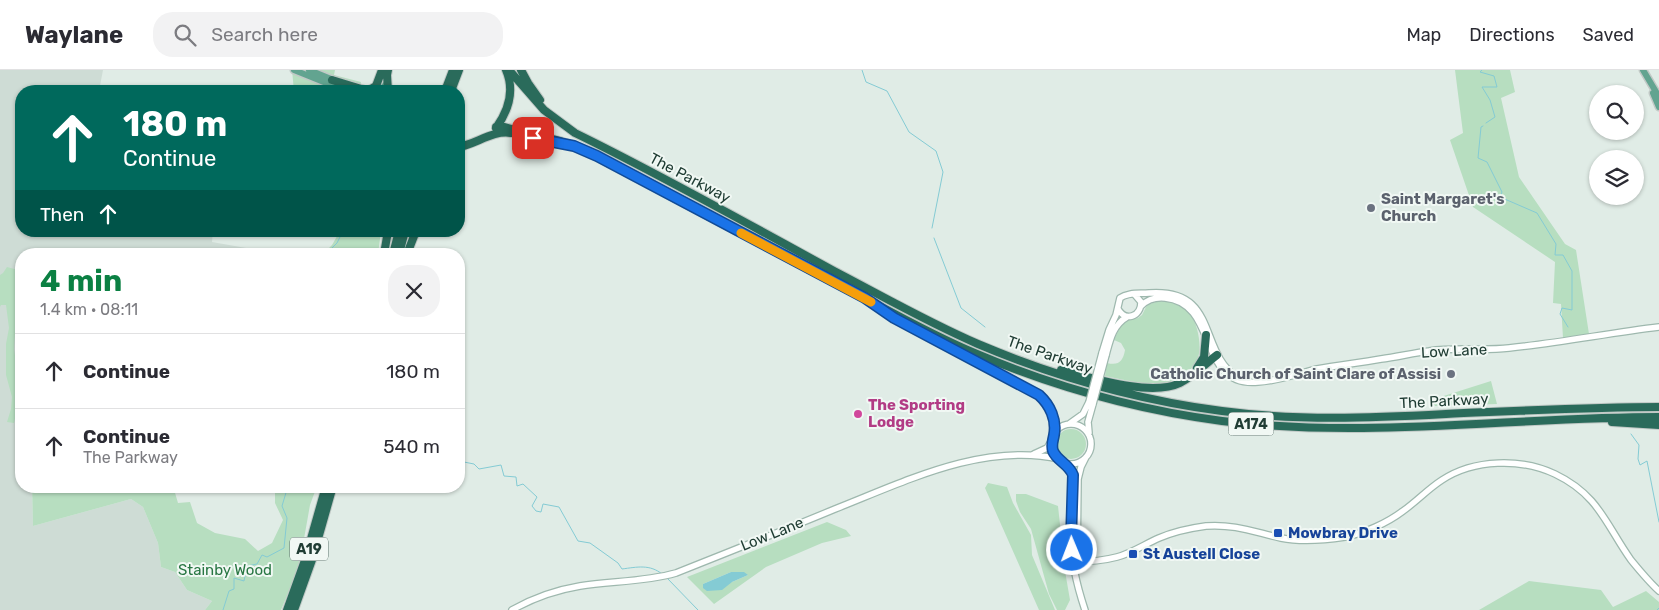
<!DOCTYPE html>
<html lang="en">
<head>
<meta charset="utf-8">
<style>
	:root { --surface:#fff; --page:#f2f2f3; --text:#2b2b33; --muted:#7c7c81; --line:#e1e1e2; --accent:#0b8043 }
	body { margin:0; font-family:Rubik,sans-serif; background:var(--page); color:var(--text); height:100vh; display:flex; flex-direction:column; font-size:19px; white-space:nowrap }
	* { box-sizing:border-box; margin:0 }
	p { font-size:16px; color:var(--muted) }
	.icon { flex:none; width:28px; height:28px; fill:none; stroke:currentColor; stroke-width:2; stroke-linecap:round; stroke-linejoin:round }
	.map { position:relative; flex:1; overflow:hidden }
	.panel { position:absolute; left:15px; top:178px; width:450px; height:245px; display:flex; flex-direction:column; background:var(--surface); border-radius:20px; box-shadow:0 1px 4px #0004 }
	.panel>* { flex:none }
	.top-card { position:absolute; left:15px; top:15px; width:450px; height:152px; border-radius:20px; box-shadow:0 1px 4px #0004; background:#00695c; color:#fff; overflow:hidden }
	.buttons { position:absolute; left:1589px; top:15px; display:grid; gap:10px }
	.buttons a { display:grid; place-items:center; width:55px; height:55px; border-radius:50%; background:var(--surface); box-shadow:0 1px 4px #0004; font-size:25px }
	.pin { position:absolute; display:grid; place-items:center; width:42px; height:42px; color:#fff; margin:-21px; border-radius:10px; box-shadow:0 2px 8px #0006 }
	.me { position:absolute; width:55px; margin:-28px; rotate:359deg; stroke-linejoin:round; filter:drop-shadow(0 0 4px #0008) }
	.turn { display:flex; align-items:center; gap:18px; height:105px; padding:0 25px; font-size:22px }
	.turn .icon { width:65px; height:65px; stroke-width:2.5 }
	.turn b { display:block; font-size:35px; line-height:42px }
	.then { display:flex; align-items:center; height:48px; padding:0 25px; background:#0003; gap:10px; font-size:19px }
	.round { display:grid; place-items:center; flex:none; width:52px; height:52px; border-radius:20px; background:var(--page) }
	.headline { display:flex; align-items:center; justify-content:space-between; height:85px; padding:0 25px }
	h1 { font-size:30px; font-weight:700; line-height:38px; color:var(--accent) }
	ul { padding:0; list-style:none }
	li { display:flex; align-items:center; gap:15px; height:75px; padding:0 25px; border-top:1px solid var(--line) }
	li div { flex:1 }
	li b { display:block; font-size:19px }
	li em { font-style:normal }
	header { display:flex; align-items:center; gap:30px; box-sizing:border-box; height:70px; padding:0 25px; background:var(--surface); border-bottom:1px solid var(--line) }
	header strong { font-size:24px }
	nav { display:flex; gap:28px; margin-inline-start:auto; font-size:18px }
	.search { width:350px; height:45px; background:var(--page); display:flex; align-items:center; gap:12px; box-sizing:border-box; padding:0 18px; border-radius:20px; color:var(--muted); font-size:19px }
	.map>svg:first-child { display:block }
	.built { fill:#cedcd5 }
	.green { fill:#b7dec0; fill-rule:evenodd }
	.water { fill:#84cbd4 }
	.lines { fill:none; stroke-linecap:round; stroke-linejoin:round }
	.stream { stroke:#84cbd4; stroke-width:1 }
	.secondary-casing { stroke:#9eb8ae; stroke-width:8 }
	.primary-casing { stroke:#c1c9c6; stroke-width:9 }
	.highway-casing { stroke:#c1c9c6; stroke-width:10 }
	.secondary { stroke:#fff; stroke-width:5.5 }
	.primary { stroke:#62a490; stroke-width:6 }
	.highway { stroke:#2a6b5b; stroke-width:8 }
	.secondary-bridge-casing { stroke:#9eb8ae; stroke-width:8; stroke-linecap:butt }
	.secondary-bridge { stroke:#fff; stroke-width:5.5 }
	.route-casing { stroke:#114b97; stroke-width:12 }
	.route { stroke:#1a73e8; stroke-width:9 }
	.slow { stroke:#f59e0b; stroke-width:9 }
	.worship-dot { fill:#6b7280; stroke:#f1f8f4; stroke-width:2 }
	.hotel-dot { fill:#d1479c; stroke:#f1f8f4; stroke-width:2 }
	.transit-dot { fill:#1a4fb4; stroke:#f1f8f4; stroke-width:2 }
	.labels { text-anchor:middle; stroke-width:4; stroke-linejoin:round; paint-order:stroke }
	.shield { fill:#f1f8f4; stroke:#5f756e; stroke-width:1 }
	.shield-label { font-size:14px; font-weight:bold; fill:#203d34 }
	.street-label { font-size:15px; fill:#203d34; stroke:#f1f8f4 }
	.worship-label { font-size:15px; font-weight:bold; fill:#5b616d; stroke:#f1f8f4; text-anchor:start }
	.hotel-label { font-size:15px; font-weight:bold; fill:#b23c85; stroke:#f1f8f4; text-anchor:start }
	.transit-label { font-size:15px; font-weight:bold; fill:#164399; stroke:#f1f8f4; text-anchor:start }
	.park-label { font-size:15px; fill:#287643; stroke:#f1f8f4 }
</style>
</head>
<body>
<header>
<strong>Waylane</strong>
<div class="search"><svg class="icon" aria-label="search" viewBox="0 0 24 24"><circle cx="10" cy="10" r="6"/><path d="M15 15l6 6"/></svg>Search here</div>
<nav><a>Map</a><a>Directions</a><a>Saved</a></nav>
</header>
<div class="map">
<svg width="1659" height="540" viewBox="0 0 1659 540">
	<rect width="100%" height="100%" fill="#e0ece6"/>
	<path class="built" d="M 0,0 L 103,0 L 99,21 L 21,21 L 21,161 L 213,161 L 212,172 L 269,182 L 268,184 L 21,184 L 21,416 L 32,416 L 33,456 L 131,429 L 143,437 L 158,473 L 161,497 L 175,502 L 187,520 L 212,531 L 205,540 L 0,540 Z"/>
	<path class="green" d="M 292,0 L 335,0 L 334,5 L 361,12 L 359,21 L 294,21 Z
		M 1455,0 L 1510,0 L 1515,22 L 1501,28 L 1519,107 L 1565,174 L 1576,180 L 1589,264 L 1563,268 L 1561,234 L 1553,233 L 1555,192 L 1473,137 L 1450,70 L 1463,63 Z
		M 340,161 L 381,161 L 378,184 L 323,184 L 332,175 Z
		M 7,197 L 18,200 L 17,209 L 20,216 L 20,238 L 16,248 L 14,279 L 21,323 L 14,353 L 7,352 L 11,339 L 12,327 L 6,305 L 6,274 L 9,258 L 6,235 L 1,235 L 0,237 L 0,205 L 3,203 Z
		M 1159,231 C 1170,231 1183,235 1190,244 C 1198,254 1202,276 1198,288 C 1194,298 1183,308 1173,311 C 1152,318 1127,310 1105,306 L 1107,293 C 1119,296 1123,291 1125,280 L 1121,273 L 1114,270 L 1119,259 L 1126,250 L 1138,248 L 1142,245 L 1147,235 Z
		M 1491,311 L 1497,334 L 1435,336 L 1431,330 Z
		M1056 374a15 15 0 1 1 30 0a15 15 0 1 1-30 0Z
		M 988,413 L 1007,417 L 1013,433 L 1031,465 L 1032,485 L 1055,540 L 1039,540 L 985,418 Z
		M 32,416 L 173,416 L 178,433 L 190,432 L 197,453 L 215,463 L 245,469 L 258,481 L 272,473 L 283,450 L 275,433 L 275,416 L 317,416 L 310,435 L 299,497 L 281,540 L 205,540 L 212,531 L 187,520 L 175,502 L 161,497 L 158,473 L 143,437 L 131,429 L 33,456 Z
		M 1016,424 L 1026,424 L 1058,436 L 1065,501 L 1070,530 L 1065,540 L 1057,540 L 1049,524 L 1031,459 L 1020,442 L 1016,431 Z
		M 827,452 L 846,460 L 851,466 L 822,473 L 766,497 L 714,534 L 687,507 ZM 731,502 L 748,505 L 732,512 L 703,514 Z
		M 1529,511 L 1601,520 L 1613,537 L 1646,521 L 1659,532 L 1659,540 L 1479,540 Z"/>
	<path class="water" d="M 731,502 L 744,502 L 748,505 L 732,512 L 722,520 L 707,521 L 703,518 L 703,514 Z"/>
	<g class="lines">
		<path class="stream" d="M 862,0 L 866,12 L 887,21 L 909,62 L 936,81 L 943,102 L 932,158
			M 1482,0 L 1480,2 L 1494,6 L 1497,17 L 1482,17 L 1490,30 L 1495,47 L 1486,53
			M 319,21 L 320,15
			M 1483,56 L 1481,57 L 1478,88 L 1487,92 L 1502,122 L 1500,127 L 1537,143 L 1556,174 L 1555,185 L 1563,185 L 1572,201 L 1572,240 L 1562,238 L 1560,244 L 1568,257
			M 934,168 L 961,238 L 985,257
			M 326,184 L 337,173 L 343,161
			M 1631,364 L 1639,375 L 1638,389 L 1640,395 L 1647,391 L 1659,452
			M 459,391 L 474,394 L 479,399 L 501,395 L 504,406 L 516,407 L 517,416 L 523,414 L 537,427 L 532,436 L 536,441 L 541,442 L 543,434 L 559,437 L 578,471 L 590,473 L 618,493 L 622,499 C 637,497 650,494 662,504
			M 379,416 L 393,420 L 409,416
			M 667,508 L 698,540
			M 223,540 L 229,521 L 234,519 L 234,508 L 244,511 L 247,496 L 257,494 L 262,485 L 267,487 L 284,478 L 287,448 L 282,436 L 288,416
			M 1657,540 L 1659,538"/>
		<g class="secondary-casing">
			<path id="secondary" d="M 1141,236 C 1148,229 1155,227 1165,228 C 1220,233 1196,318 1258,312 C 1278,311 1297,304 1317,299 C 1338,295 1360,293 1381,289 C 1397,287 1413,283 1429,281 C 1455,277 1483,281 1509,278 C 1559,273 1609,263 1659,257
				M 1118,239 C 1125,252 1141,247 1141,232 L 1135,225
				M 1102,283 L 1109,260 L 1116,245 L 1120,228 C 1128,222 1140,224 1149,223 C 1220,218 1197,282 1238,308
				M 1106,285 C 1110,270 1113,255 1127,247
				M 1069,354 L 1083,344 L 1089,332
				M1051 374a20 20 0 1 1 40 0a20 20 0 1 1-40 0Z
				M 1089,363 L 1088,352 L 1093,334
				M 1034,384 L 1047,378 L 1052,370
				M 1063,392 L 1070,399 L 1073,405 C 1075,426 1071,447 1071,468 C 1071,493 1077,516 1085,540
				M 1072,492 C 1088,492 1102,491 1117,487 C 1132,483 1145,474 1159,468 C 1173,462 1191,458 1206,456 C 1235,454 1254,462 1281,468 C 1301,472 1325,470 1345,467 C 1365,463 1387,453 1403,441 C 1417,431 1428,419 1442,410 C 1474,389 1521,388 1555,404 C 1599,425 1606,455 1631,490 C 1640,501 1649,512 1659,521
				M 1077,494 L 1078,409 L 1081,397 L 1086,387
				M 512,540 C 533,528 556,520 580,516 C 612,511 644,512 676,503 C 729,482 782,461 835,439 C 904,412 983,372 1059,389"/>
		</g>
		<g class="primary-casing">
			<path id="primary" d="M 294,0 L 346,21
				M 309,0 L 336,11
				M 1643,0 L 1659,27
				M 380,21 L 387,13
				M 1653,23 L 1659,37"/>
		</g>
		<g class="highway-casing">
			<path id="highway" d="M 509,0 L 544,40 L 575,63 C 663,106 748,154 834,201 C 882,226 929,253 978,274 C 1056,307 1138,330 1222,341 C 1297,351 1371,348 1446,344 C 1517,341 1588,337 1659,337
				M 521,0 L 528,13 L 540,30
				M 332,10 L 368,21 L 376,16 L 382,0
				M 388,21 L 387,5 L 388,0
				M 445,21 L 453,0
				M 451,21 L 459,0
				M 496,57 L 504,57 L 560,71 L 589,82 C 620,97 649,114 679,130 C 741,163 803,196 865,228 C 902,248 938,268 977,284 C 1055,317 1138,340 1222,351 C 1367,369 1514,347 1659,347
				M 496,58 C 509,40 515,21 506,0
				M 459,77 C 476,74 493,60 511,63
				M 384,184 L 388,161
				M 393,184 L 399,161
				M 399,184 L 405,161
				M 407,184 L 416,161
				M 950,277 L 1039,325 C 1052,336 1054,348 1054,364
				M 1197,298 L 1204,287 L 1206,265
				M 1061,300 C 1092,308 1151,327 1180,313 C 1194,306 1205,294 1217,285
				M 1612,352 L 1659,355
				M 287,540 L 305,490 L 326,416
				M 294,540 L 312,490 L 333,416"/>
		</g>
		<use href="#secondary" class="secondary"/>
		<use href="#primary" class="primary"/>
		<use href="#highway" class="highway"/>
		<g class="secondary-bridge-casing">
			<path id="secondary-bridge" d="M 1089,332 L 1102,283
				M 1093,334 L 1106,285"/>
		</g>
		<use href="#secondary-bridge" class="secondary-bridge"/>
	</g>
	<g class="lines">
		<g class="route-casing">
			<path id="route" d="M 533,68 L 574,76 L 597,86 L 865,228 L 894,248 L 1039,325 C 1050,335 1057,350 1054,365 C 1053,371 1051,375 1053,381 C 1057,391 1069,394 1073,405 L 1071,469 L 1072,480"/>
		</g>
		<use href="#route" class="route"/>
		<path class="slow" d="M 741,163 L 871,232"/>
	</g>
	<g class="worship-dot">
		<circle cx="1371" cy="138" r="5"/>
		<circle cx="1451" cy="304" r="5"/>
	</g>
	<circle class="hotel-dot" cx="858" cy="344" r="5"/>
	<g class="transit-dot">
		<rect x="1273" y="458" width="10" height="10" rx="2.5"/>
		<rect x="1128" y="479" width="10" height="10" rx="2.5"/>
	</g>
	<g class="labels">
		<g class="shield">
			<rect x="1228.5" y="342.5" width="45" height="23" rx="4"/>
			<rect x="290" y="467.5" width="38" height="23" rx="4"/>
		</g>
		<g class="shield-label">
			<text x="1251" y="359">A174</text>
			<text x="309" y="484">A19</text>
		</g>
		<g class="street-label">
			<text transform="translate(690 108) rotate(28)" y="5">The Parkway</text>
			<text transform="translate(1454 281) rotate(-3)" y="5">Low Lane</text>
			<text transform="translate(1050 285) rotate(19)" y="5">The Parkway</text>
			<text transform="translate(1444 331) rotate(-3)" y="5">The Parkway</text>
			<text transform="translate(772 464) rotate(-22)" y="5">Low Lane</text>
		</g>
		<g class="worship-label">
			<text x="1381" y="134">Saint Margaret's<tspan x="1381" dy="17">Church</tspan></text>
			<text x="1441" y="309" text-anchor="end">Catholic Church of Saint Clare of Assisi</text>
		</g>
		<g class="hotel-label">
			<text x="868" y="340">The Sporting<tspan x="868" dy="17">Lodge</tspan></text>
		</g>
		<g class="transit-label">
			<text x="1288" y="468">Mowbray Drive</text>
			<text x="1143" y="489">St Austell Close</text>
		</g>
		<g class="park-label">
			<text x="225" y="505">Stainby Wood</text>
		</g>
	</g>
</svg>
<div class="buttons">
<a><svg class="icon" aria-label="search" viewBox="0 0 24 24"><circle cx="10" cy="10" r="6"/><path d="M15 15l6 6"/></svg></a>
<a><svg class="icon" aria-label="layers" viewBox="0 0 24 24"><path d="M12 4l9 5-9 5-9-5zM3 14l9 5 9-5"/></svg></a>
</div>
<div class="pin" style="left:533px;top:68px;background:#d93025"><svg class="icon" aria-label="arrive" viewBox="0 0 24 24"><path d="M6 21V4h12l-3 4 3 4H6"/></svg></div>
<svg class="me" style="left:1072px;top:480px" viewBox="-20 -20 40 40"><circle r="17" fill="#1a73e8" stroke="#fff" stroke-width="3"/><path d="M0-11L8 9 0 5-8 9z" fill="#fff"/></svg>
<div class="top-card">
<div class="turn"><svg class="icon" aria-label="ahead" viewBox="0 0 24 24"><path d="M12 20V5M6 11l6-6 6 6"/></svg><div><b>180 m</b>Continue</div></div>
<div class="then">Then<svg class="icon" aria-label="ahead" viewBox="0 0 24 24"><path d="M12 20V5M6 11l6-6 6 6"/></svg></div>
</div>
<section class="panel">
<div class="headline"><div><h1>4 min</h1><p>1.4 km · 08:11</p></div><a class="round"><svg class="icon" aria-label="close" viewBox="0 0 24 24"><path d="M6 6l12 12M18 6L6 18"/></svg></a></div>
<ul>
<li><svg class="icon" aria-label="ahead" viewBox="0 0 24 24"><path d="M12 20V5M6 11l6-6 6 6"/></svg><div><b>Continue</b></div><em>180 m</em></li>
<li><svg class="icon" aria-label="ahead" viewBox="0 0 24 24"><path d="M12 20V5M6 11l6-6 6 6"/></svg><div><b>Continue</b><p>The Parkway</p></div><em>540 m</em></li>
</ul>
</section>
</div>
</body>
</html>
